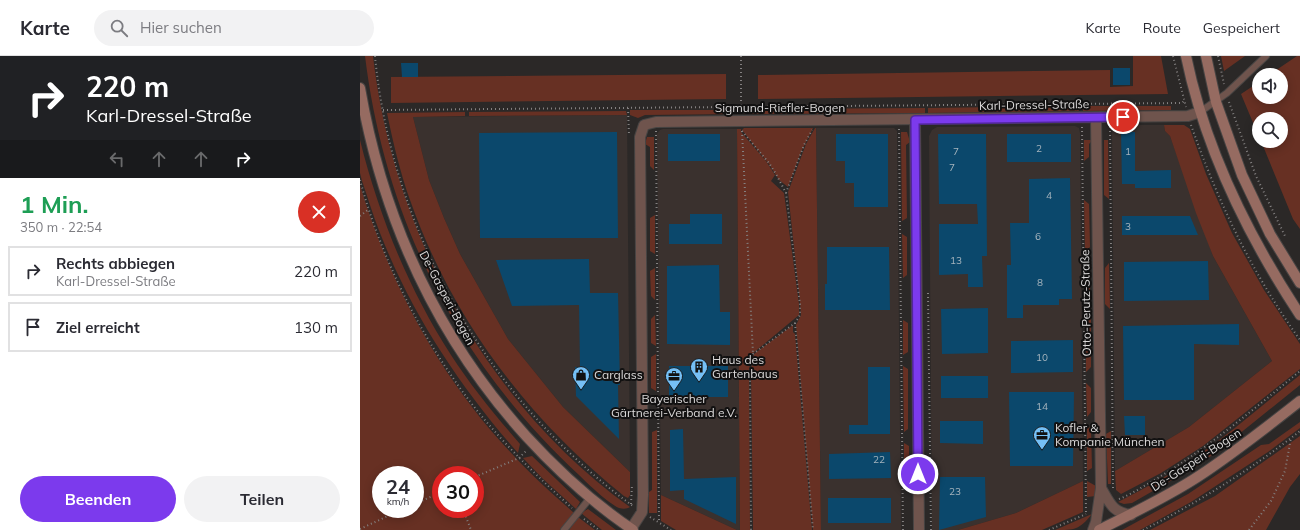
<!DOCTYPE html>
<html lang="de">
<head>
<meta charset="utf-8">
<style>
	:root { --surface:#fff; --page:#f2f2f3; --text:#2b2b33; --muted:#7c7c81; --line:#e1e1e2; --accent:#7c3aed }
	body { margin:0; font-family:Mulish,sans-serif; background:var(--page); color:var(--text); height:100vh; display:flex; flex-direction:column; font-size:15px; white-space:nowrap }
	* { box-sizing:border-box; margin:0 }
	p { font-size:13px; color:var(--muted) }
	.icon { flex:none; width:22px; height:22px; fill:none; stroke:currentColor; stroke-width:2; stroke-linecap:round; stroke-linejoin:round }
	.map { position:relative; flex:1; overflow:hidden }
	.sheet { display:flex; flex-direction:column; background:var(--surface); width:360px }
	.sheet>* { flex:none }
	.hud { background:#202124; color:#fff; overflow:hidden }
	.tools { position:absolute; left:892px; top:12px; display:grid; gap:8px }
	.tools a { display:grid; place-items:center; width:36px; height:36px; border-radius:50%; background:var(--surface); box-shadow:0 2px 10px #0003; font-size:20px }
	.speed { position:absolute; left:12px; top:410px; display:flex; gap:8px; font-size:20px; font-weight:700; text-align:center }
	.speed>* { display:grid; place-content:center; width:52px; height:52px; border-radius:50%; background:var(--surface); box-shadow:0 2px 10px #0003; line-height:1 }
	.speed small { font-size:10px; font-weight:400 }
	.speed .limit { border:6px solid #d22; background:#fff; color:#111 }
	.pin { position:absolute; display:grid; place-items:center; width:34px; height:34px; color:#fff; margin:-17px; border:2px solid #fff; border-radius:50%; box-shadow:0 1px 4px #0007 }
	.me { position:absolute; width:44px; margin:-22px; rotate:0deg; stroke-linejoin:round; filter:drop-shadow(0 0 3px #0008) }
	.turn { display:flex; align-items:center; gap:14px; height:84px; padding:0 20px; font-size:18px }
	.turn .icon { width:52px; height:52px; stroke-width:2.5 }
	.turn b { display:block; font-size:28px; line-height:34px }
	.lanes { display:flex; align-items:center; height:38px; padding:0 20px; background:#0003; justify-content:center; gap:20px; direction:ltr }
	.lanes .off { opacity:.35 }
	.round { display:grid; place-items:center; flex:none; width:42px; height:42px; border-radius:21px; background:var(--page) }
	.head { display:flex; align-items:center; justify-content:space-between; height:68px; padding:0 20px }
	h1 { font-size:24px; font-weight:700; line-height:30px; color:#1e9e55 }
	.action { display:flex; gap:8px; margin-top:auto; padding:8px 20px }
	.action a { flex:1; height:46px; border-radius:24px; background:var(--accent); color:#fff; font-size:16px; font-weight:700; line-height:46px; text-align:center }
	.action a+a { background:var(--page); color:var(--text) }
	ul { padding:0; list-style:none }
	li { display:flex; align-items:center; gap:12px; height:50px; margin:0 8px 6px; padding:0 12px; border:2px solid var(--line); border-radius:0px }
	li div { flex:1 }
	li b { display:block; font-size:15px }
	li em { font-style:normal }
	header { display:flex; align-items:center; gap:24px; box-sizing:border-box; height:56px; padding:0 20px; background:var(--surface); border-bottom:1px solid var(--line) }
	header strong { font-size:19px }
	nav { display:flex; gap:22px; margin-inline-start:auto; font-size:14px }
	.search { width:280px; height:36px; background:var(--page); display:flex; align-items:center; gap:10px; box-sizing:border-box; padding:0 14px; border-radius:22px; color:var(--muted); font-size:15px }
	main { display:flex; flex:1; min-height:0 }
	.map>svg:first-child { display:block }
	.built { fill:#3a312e }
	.green { fill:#673023; fill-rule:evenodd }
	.building { fill:#0b486c }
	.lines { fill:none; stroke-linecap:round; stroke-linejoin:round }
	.service-casing { stroke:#474443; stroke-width:8 }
	.minor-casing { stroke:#474443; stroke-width:12 }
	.secondary-casing { stroke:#474443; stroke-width:12 }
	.path { stroke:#848181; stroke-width:2; stroke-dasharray:1 3; stroke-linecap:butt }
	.service { stroke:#6f544d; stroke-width:6 }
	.minor { stroke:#6f544d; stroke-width:10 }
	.secondary { stroke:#966b61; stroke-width:10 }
	.route-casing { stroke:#51269a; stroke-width:10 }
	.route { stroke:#7c3aed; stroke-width:7 }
	.labels { text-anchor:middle; stroke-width:4; stroke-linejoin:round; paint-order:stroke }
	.number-label { font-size:10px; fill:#a7b5be }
	.street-label { font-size:12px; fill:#dbd9d9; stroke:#121111 }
	.poi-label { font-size:12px; fill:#dbd9d9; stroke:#121111; text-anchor:start }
</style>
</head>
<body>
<header>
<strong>Karte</strong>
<div class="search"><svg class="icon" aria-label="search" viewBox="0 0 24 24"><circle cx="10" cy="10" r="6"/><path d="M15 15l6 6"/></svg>Hier suchen</div>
<nav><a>Karte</a><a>Route</a><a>Gespeichert</a></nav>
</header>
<main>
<section class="sheet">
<div class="hud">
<div class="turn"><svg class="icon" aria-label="right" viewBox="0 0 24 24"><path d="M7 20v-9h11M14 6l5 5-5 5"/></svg><div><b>220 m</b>Karl-Dressel-Straße</div></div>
<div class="lanes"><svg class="icon off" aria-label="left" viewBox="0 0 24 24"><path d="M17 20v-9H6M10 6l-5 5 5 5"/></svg><svg class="icon off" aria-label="ahead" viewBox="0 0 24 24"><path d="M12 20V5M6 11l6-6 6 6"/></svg><svg class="icon off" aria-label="ahead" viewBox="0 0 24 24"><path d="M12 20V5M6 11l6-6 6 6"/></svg><svg class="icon" aria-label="right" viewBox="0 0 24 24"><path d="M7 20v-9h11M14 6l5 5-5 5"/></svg></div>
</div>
<div class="head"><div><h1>1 Min.</h1><p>350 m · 22:54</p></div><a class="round" style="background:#d93025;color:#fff"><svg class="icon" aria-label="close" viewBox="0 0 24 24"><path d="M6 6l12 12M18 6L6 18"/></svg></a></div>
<ul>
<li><svg class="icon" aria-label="right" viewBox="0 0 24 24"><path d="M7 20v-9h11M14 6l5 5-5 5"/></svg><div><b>Rechts abbiegen</b><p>Karl-Dressel-Straße</p></div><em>220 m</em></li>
<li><svg class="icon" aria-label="arrive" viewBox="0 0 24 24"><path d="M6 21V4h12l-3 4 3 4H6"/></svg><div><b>Ziel erreicht</b></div><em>130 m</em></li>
</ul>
<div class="action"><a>Beenden</a><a>Teilen</a></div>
</section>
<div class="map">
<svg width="940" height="474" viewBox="0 0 940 474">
	<rect width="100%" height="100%" fill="#2b2827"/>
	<path class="built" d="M 267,59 L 270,416 L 203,351 L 148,283 L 100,198 L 84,162 L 69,124 L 53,61 Z
		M 761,69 L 804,69 L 805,75 L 810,80 L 853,200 L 912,305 L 829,371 L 755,415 L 752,76 L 755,71 Z
		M 715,70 L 719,72 L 720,77 L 723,425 L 656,457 L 598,474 L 572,474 L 569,80 L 572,74 L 577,71 Z
		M 456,72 L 534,72 L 537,75 L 541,474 L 461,474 Z
		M 303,73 L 377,73 L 380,474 L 377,474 L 301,439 L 297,78 L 300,74 Z"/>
	<path class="green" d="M 5,0 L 13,0 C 33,175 126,348 270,451 C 267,453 263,453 259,452 C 248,447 228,428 219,419 C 98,307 25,164 5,0 Z
		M 773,0 L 801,0 L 808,38 L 398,43 L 398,19 L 750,14 L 750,31 L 773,30 Z
		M 861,0 L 885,0 L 864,15 Z
		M 937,0 L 940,0 L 940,173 L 933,163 L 901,85 L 921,85 L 921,63 L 899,63 L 899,81 L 881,38 L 899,26 L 899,41 L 921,41 L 921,19 L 909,19 Z
		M 366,18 L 366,43 L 31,47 L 31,21 Z
		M 719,50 L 719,55 L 568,57 L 568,52 Z
		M 723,50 L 811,50 L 811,54 L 723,55 Z
		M 565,52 L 565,57 L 384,58 L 384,53 Z
		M 378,54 L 378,58 L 285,59 L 278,62 L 270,59 L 270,54 Z
		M 266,55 L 267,59 L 109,60 L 109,56 Z
		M 105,56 L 105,60 L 53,61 L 69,124 L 84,162 L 100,198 L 148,283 L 203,351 L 270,416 L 270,439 L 268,442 L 264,440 C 167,362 92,263 50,144 C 40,116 33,86 27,57 Z
		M 804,69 L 824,69 L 830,73 L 846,118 L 872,177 L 904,234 L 940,288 L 940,313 L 843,390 L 801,417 L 761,438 L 756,434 L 755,415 L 829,371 L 912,305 L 853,200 L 836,157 L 810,80 L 805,75 Z
		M 384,72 L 453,72 L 441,96 L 428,131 L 419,124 L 409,108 L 382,74 Z
		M 455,72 L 456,72 L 461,474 L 453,474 L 436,269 L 441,259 L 440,247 L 428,136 L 446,88 Z
		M 377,73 L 381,73 L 381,76 L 406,105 L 415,119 L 411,125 L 424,137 L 439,248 L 439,259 L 392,298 L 389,314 L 390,474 L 380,474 Z
		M 541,76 L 547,76 L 550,86 L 546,89 L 547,162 L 542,165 Z
		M 287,81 L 294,81 L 294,114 L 290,110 L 290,91 L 285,88 Z
		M 0,84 C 19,160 48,232 91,299 C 111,330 135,359 160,388 L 158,397 C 100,331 52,259 20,177 C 13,160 8,142 2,125 L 0,117 Z
		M 724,84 L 733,84 L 729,88 L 729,101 L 724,105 Z
		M 744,84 L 748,84 L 749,143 L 744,139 Z
		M 0,129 C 30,229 82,325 155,401 C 173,421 194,439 214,457 L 200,474 L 0,474 ZM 21,419 L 55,419 L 55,453 L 21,453 ZM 81,419 L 115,419 L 115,453 L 81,453 Z
		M 724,144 L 729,148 L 730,191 L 725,196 Z
		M 295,159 L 295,198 L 290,195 L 290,162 Z
		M 542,178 L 547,181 L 547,219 L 543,222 Z
		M 725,207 L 730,210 L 730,237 L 725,241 Z
		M 749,207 L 750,253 L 745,248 L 745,212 Z
		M 295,212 L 295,244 L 291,240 L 290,215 Z
		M 726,253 L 731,257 L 731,311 L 726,316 Z
		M 295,259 L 296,290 L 291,287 L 291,263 Z
		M 543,264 L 548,267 L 548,296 L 543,299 Z
		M 433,269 L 433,276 L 435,278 L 452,474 L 393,474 L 391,314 L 394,298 Z
		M 296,298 L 296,335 L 291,332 L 291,301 Z
		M 543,310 L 548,313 L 548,373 L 544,376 Z
		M 940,319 L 940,329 L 863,391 L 840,408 L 772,447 L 764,448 L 758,446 C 785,432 812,418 837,400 C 873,375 906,346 940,319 Z
		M 726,327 L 731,332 L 731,356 L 727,361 Z
		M 940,366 L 940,372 L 908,396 L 831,446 L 780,474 L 762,474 L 828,438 L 901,389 L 909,388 Z
		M 727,369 L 731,373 L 732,412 L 727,415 Z
		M 297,374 L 297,457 L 289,457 L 289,436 L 292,434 L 292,376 Z
		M 751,375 L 751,428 L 748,428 L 746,378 Z
		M 940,380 L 940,418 L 930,431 L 906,474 L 790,474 L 855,440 Z
		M 544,387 L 549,390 L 549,424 L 544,427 Z
		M 172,400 L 220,446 L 216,453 L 182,422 L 163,402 Z
		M 723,425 L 723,456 L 682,474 L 598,474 L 656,457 Z
		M 727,425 L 736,430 L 736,440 L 727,441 Z
		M 301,439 L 377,474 L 316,474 L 301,465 Z
		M 228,453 L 256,474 L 242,474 L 221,457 Z
		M 732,458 C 719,474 715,474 695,474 Z
		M 218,461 L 235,474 L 209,474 Z"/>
	<path class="building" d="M 41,7 L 58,7 L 58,21 L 42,21 Z
		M 753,12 L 770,12 L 770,29 L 753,29 Z
		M 257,76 L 258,182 L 120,182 L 119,77 Z
		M 761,76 L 775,76 L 775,115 L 811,114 L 811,132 L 775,132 L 775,128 L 762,128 Z
		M 308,78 L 360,78 L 360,105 L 308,105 Z
		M 476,78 L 528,78 L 528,151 L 494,151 L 494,127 L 485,127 L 485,105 L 476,105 Z
		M 578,78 L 626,78 L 627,200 L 622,200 L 623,231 L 608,231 L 608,218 L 579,219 L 579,168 L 618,168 L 617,148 L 579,148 Z
		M 647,78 L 711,78 L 711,106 L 647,106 Z
		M 710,122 L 712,243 L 699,243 L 699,249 L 663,249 L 663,262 L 647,262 L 647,209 L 651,209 L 650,167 L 669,167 L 669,123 Z
		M 330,158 L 362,158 L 362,188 L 309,188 L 309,168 L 330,168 Z
		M 762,160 L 830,160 L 838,179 L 762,179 Z
		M 467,191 L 529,191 L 530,254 L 465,254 L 465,228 L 467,228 Z
		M 229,203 L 230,237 L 258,237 L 260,329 L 258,329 L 259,383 L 216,340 L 215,311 L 220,311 L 219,249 L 152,250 L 136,204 Z
		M 848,205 L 849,244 L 764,245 L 764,206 Z
		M 359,209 L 360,256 L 370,256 L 370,289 L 307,288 L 307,210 Z
		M 628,252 L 628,297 L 582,298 L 581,253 Z
		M 879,268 L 879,289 L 834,288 L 834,344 L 764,344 L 763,270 Z
		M 713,284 L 713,316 L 651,317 L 651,285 Z
		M 309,310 L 368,310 L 368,341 L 309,341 Z
		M 508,311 L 530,311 L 530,378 L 489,378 L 489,369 L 508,369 Z
		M 581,320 L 628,320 L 628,342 L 581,342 Z
		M 649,336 L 714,336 L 713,410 L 650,410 Z
		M 764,360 L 785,360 L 785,379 L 765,379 Z
		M 580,365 L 623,365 L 623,388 L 580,387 Z
		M 323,373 L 324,423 L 376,421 L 376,468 L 324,443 L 324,434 L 310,435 L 310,374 Z
		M 530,396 L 531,422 L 469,423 L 469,398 Z
		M 580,421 L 625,421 L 626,461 L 579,474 Z
		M 468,442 L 531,442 L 531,467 L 468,467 Z"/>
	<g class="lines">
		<g class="service-casing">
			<path id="service" d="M 840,56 L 867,37 L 906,0
				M 204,474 L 230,442"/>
		</g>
		<g class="minor-casing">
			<path id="minor" d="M 555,64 L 559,474
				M 741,432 C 750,447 752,456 771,459
				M 271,473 L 282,456 L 283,439 L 280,81 L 284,69 L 296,66 L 828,60 L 840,56
				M 733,474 L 736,466 L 741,432 L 736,62"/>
		</g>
		<g class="secondary-casing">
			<path id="secondary" d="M 826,0 C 845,93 888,180 940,259
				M 846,0 L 856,46 L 882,119 L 910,178 L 940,227
				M 0,32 C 23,165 76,280 166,380 C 198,415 233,447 273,474
				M 739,474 C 773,457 807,441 839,420 C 874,397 907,371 940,345"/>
		</g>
		<path class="path" d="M 15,0 C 29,150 103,297 213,400 C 232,418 252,435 273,450
			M 381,0 L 381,51
			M 813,0 L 826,51
			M 858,0 L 864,28
			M 869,46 L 896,120 L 925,180
			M 268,52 L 269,79
			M 23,54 L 822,47 L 824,45
			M 831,69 C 859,148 891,215 940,284
			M 722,71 L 726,458
			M 750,71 L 753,432
			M 539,73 L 543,474
			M 296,75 L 299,467
			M 382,75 L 409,107 L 416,118 L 426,137 L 440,248 L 440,259 L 435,267 L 393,298 L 390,314 L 391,474
			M 382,75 L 393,298
			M 0,124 C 18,192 53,265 93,322 C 126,371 168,412 212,452
			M 426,137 L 444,89 L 452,74
			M 0,160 L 9,153
			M 568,237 L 571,474
			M 435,267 L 453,474
			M 115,421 L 159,402 L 167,394
			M 759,443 C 772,438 784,430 796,423 C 848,392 894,353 940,315
			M 55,448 L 81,436
			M 271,448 L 272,429
			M 103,453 L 111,474
			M 290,461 L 311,474
			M 224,463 L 239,474
			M 0,473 L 43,453
			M 689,474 L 726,458
			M 783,474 C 837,447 892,413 940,375
			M 889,474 L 911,445 L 925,415 L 931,382"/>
		<use href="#service" class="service"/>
		<use href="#minor" class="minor"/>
		<use href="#secondary" class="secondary"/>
	</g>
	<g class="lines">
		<g class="route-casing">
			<path id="route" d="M 558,418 L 555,64 L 763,61"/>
		</g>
		<use href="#route" class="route"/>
	</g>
	<defs>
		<g id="building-pin" transform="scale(0.9)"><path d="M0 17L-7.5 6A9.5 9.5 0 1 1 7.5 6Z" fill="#75c0f6" stroke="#121111"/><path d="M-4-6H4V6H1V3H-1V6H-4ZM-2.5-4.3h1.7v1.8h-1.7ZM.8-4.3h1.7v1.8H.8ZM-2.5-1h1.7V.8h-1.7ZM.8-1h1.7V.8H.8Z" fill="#111"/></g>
		<g id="shop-pin" transform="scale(0.9)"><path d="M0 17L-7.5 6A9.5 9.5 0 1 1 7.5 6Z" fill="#75c0f6" stroke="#121111"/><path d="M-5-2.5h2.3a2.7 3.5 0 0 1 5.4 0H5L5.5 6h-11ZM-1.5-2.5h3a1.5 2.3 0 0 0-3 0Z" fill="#111"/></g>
		<g id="office-pin" transform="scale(0.9)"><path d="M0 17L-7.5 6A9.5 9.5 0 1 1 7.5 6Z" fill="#75c0f6" stroke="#121111"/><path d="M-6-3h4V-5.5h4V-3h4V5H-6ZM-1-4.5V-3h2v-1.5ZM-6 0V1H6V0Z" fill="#111"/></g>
	</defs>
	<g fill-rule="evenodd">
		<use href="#building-pin" x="339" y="311"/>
		<use href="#shop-pin" x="221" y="319"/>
		<use href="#office-pin" x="314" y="320"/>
		<use href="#office-pin" x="682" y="379"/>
	</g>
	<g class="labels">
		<g class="number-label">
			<text x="679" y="96">2</text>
			<text x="596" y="99">7</text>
			<text x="768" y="99">1</text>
			<text x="592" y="115">7</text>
			<text x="689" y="143">4</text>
			<text x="768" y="174">3</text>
			<text x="678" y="184">6</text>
			<text x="596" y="208">13</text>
			<text x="680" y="230">8</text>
			<text x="682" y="305">10</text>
			<text x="682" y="354">14</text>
			<text x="519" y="407">22</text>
			<text x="595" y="439">23</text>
		</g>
		<g class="street-label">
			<text transform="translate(674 49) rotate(-1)" y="4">Karl-Dressel-Straße</text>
			<text x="420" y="56">Sigmund-Riefler-Bogen</text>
			<text transform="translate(87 242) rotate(62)" y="4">De-Gasperi-Bogen</text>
			<text transform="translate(726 247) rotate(-91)" y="4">Otto-Perutz-Straße</text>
			<text transform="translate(836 404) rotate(-33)" y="4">De-Gasperi-Bogen</text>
		</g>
		<g class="poi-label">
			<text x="352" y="308">Haus des<tspan x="352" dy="14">Gartenbaus</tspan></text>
			<text x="234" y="323">Carglass</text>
			<text x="314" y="347" text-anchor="middle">Bayerischer<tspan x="314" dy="14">Gärtnerei-Verband e.V.</tspan></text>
			<text x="695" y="376">Kofler &amp;<tspan x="695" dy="14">Kompanie München</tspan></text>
		</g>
	</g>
</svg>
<div class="tools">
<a><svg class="icon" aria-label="sound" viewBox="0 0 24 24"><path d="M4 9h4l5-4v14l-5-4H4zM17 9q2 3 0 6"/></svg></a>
<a><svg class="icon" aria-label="search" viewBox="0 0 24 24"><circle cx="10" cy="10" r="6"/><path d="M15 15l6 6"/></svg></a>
</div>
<div class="speed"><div>24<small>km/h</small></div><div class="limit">30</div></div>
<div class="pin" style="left:763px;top:61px;background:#d93025"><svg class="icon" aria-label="arrive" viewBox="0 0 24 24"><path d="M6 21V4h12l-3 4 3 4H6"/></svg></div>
<svg class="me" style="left:558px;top:418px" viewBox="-20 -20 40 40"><circle r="17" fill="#7c3aed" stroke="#fff" stroke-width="3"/><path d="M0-11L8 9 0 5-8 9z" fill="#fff"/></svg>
</div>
</main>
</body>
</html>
